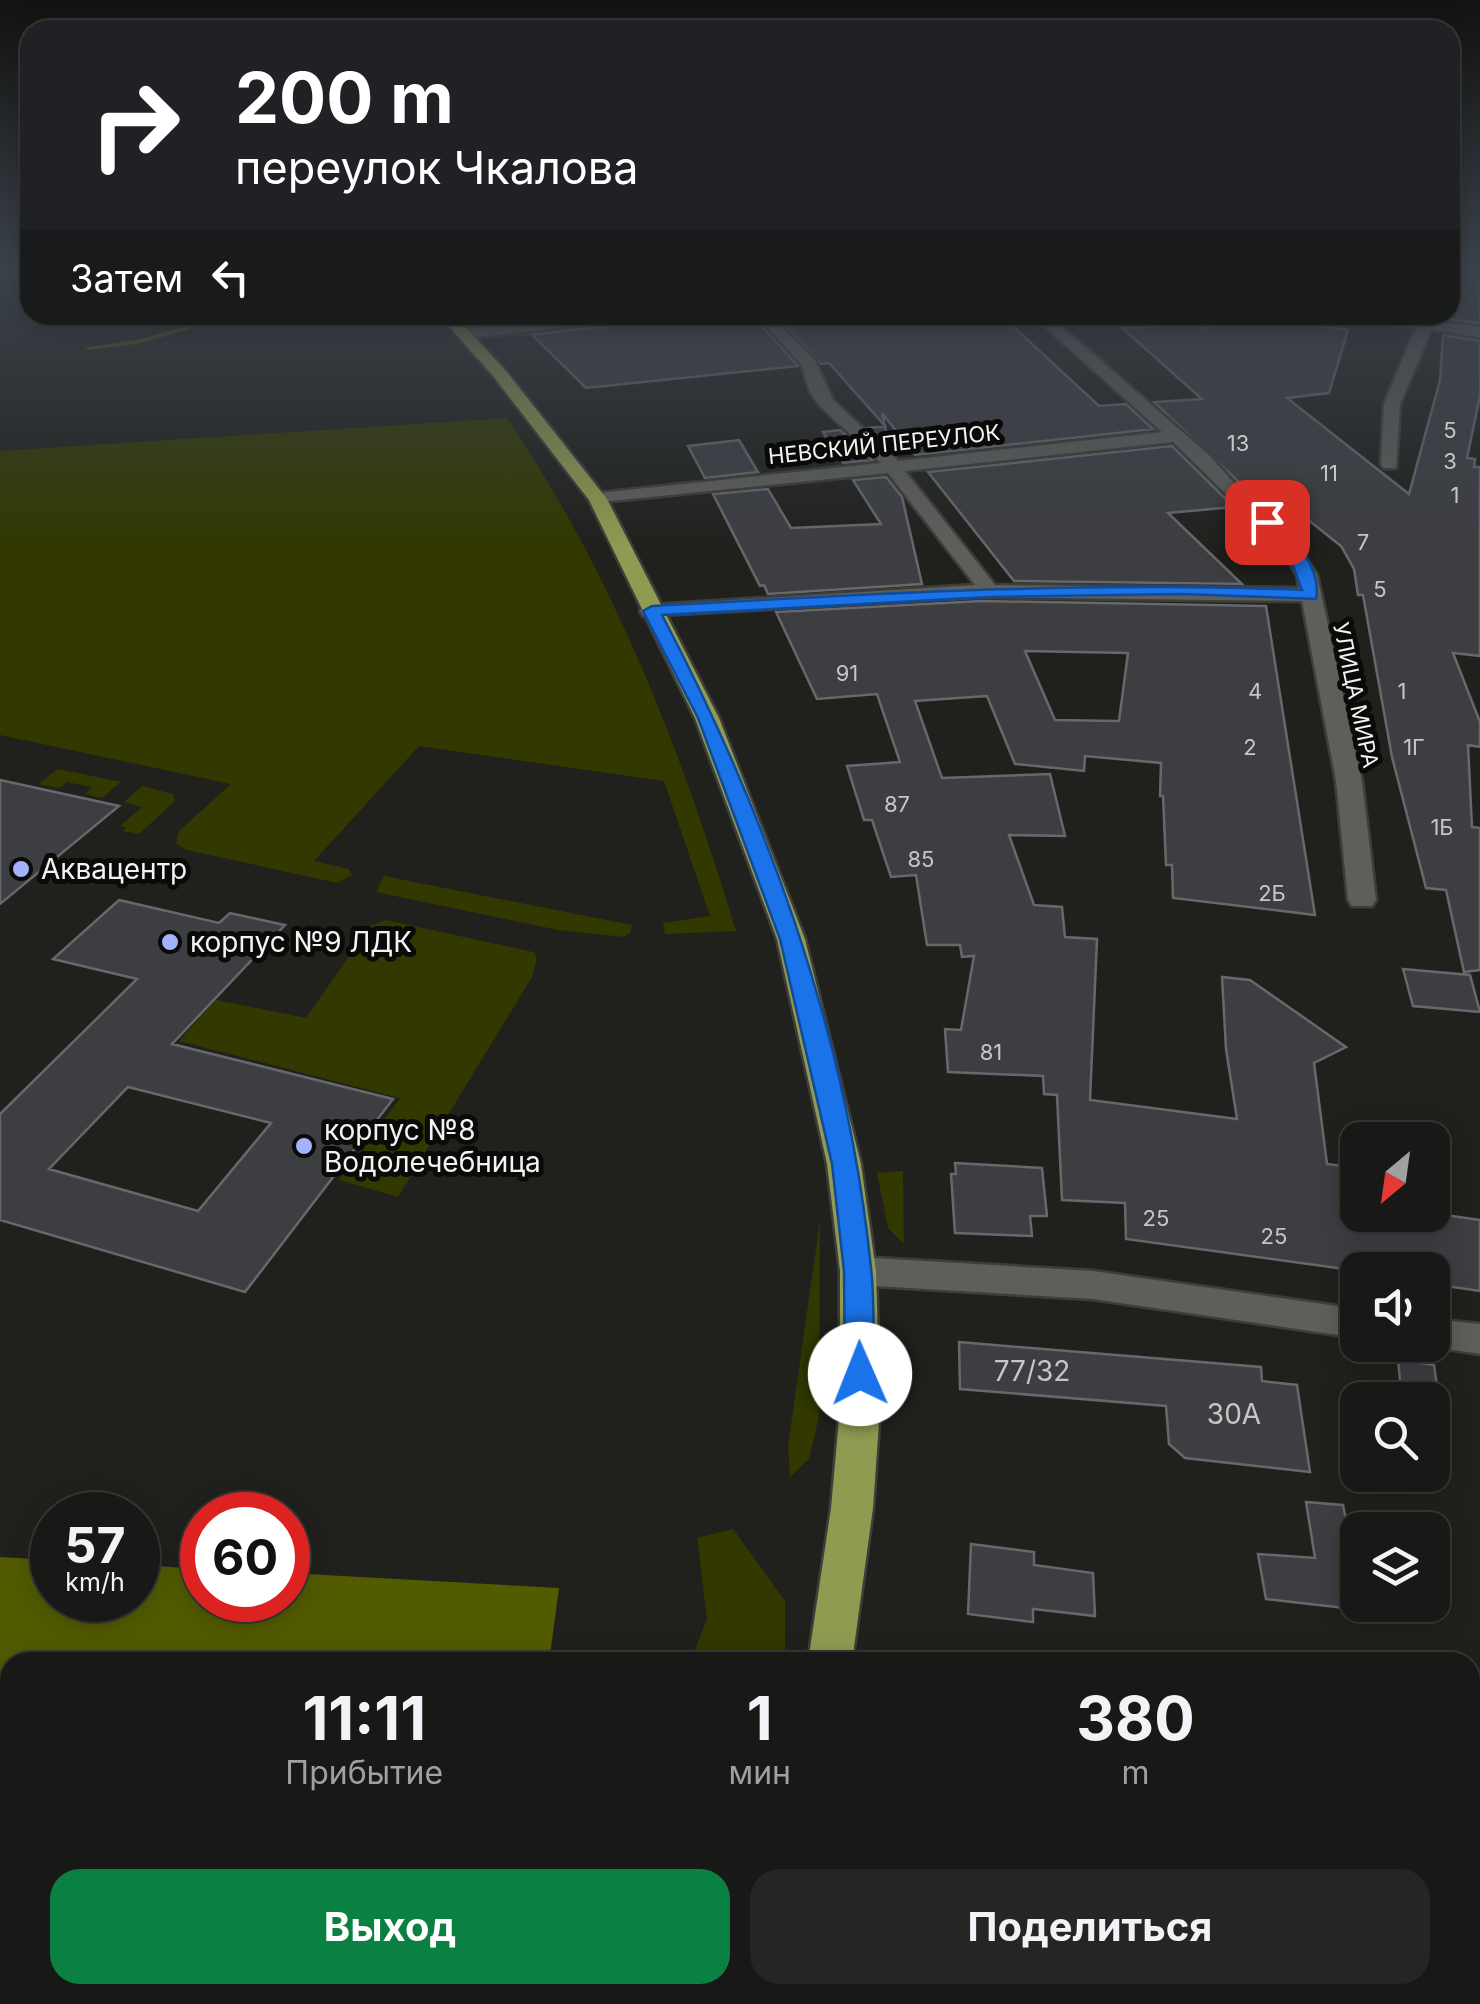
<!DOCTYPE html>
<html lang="ru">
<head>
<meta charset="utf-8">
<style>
	:root { --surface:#181916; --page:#252623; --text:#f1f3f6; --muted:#9fa0a1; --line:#363835; --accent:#0b8043 }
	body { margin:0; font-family:Inter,sans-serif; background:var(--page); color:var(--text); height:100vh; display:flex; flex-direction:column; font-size:38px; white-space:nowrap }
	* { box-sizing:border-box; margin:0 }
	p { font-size:32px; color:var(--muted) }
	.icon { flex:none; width:55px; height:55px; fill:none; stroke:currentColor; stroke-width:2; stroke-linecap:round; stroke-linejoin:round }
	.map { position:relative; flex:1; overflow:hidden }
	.side { position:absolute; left:0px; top:1652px; width:1480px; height:352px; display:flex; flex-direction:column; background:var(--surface); border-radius:30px 30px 0 0; box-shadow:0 5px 25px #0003,0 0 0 2px var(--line) }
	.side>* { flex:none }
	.hud { position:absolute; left:20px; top:20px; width:1440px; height:305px; border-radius:30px; box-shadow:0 5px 25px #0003,0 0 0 2px var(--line); background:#202124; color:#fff; overflow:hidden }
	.needle { width:65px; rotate:209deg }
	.fabs { position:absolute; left:1340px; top:1122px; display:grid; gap:20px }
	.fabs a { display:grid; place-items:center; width:110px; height:110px; border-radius:20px; background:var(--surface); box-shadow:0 5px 25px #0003,0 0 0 2px var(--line); font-size:50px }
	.speed { position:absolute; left:30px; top:1492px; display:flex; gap:20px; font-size:50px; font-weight:700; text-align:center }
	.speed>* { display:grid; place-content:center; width:130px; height:130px; border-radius:50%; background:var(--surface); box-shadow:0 5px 25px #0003,0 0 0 2px var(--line); line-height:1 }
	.speed small { font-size:25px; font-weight:400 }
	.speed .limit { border:15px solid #d22; background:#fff; color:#111 }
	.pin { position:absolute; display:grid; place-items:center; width:85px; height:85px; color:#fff; margin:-42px; border-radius:20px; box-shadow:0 5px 15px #0006 }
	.me { position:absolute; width:110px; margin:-55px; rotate:359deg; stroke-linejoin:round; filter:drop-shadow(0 0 8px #0008) }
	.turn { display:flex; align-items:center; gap:35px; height:210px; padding:0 50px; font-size:45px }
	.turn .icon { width:130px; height:130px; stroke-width:2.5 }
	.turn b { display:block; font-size:70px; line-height:85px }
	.then { display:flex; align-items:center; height:95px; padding:0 50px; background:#0003; gap:20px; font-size:38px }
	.eta { display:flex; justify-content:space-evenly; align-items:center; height:170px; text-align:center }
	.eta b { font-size:60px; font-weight:700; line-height:70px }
	.primary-button { display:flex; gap:20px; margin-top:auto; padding:20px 50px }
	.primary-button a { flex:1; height:115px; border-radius:30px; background:var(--accent); color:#fff; font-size:40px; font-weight:700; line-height:115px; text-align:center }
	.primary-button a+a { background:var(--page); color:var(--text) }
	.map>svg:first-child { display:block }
	.green { fill:#323800 }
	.water { fill:#525b00 }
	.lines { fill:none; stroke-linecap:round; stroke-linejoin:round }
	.stream { fill:#525b00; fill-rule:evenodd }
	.building { fill:#3d3e42; stroke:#67686c; stroke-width:2.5; fill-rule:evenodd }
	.street-casing { stroke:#3d3d3a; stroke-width:5 }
	.primary-casing { stroke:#3d3d3a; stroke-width:5 }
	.street { fill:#5e5f5b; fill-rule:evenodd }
	.primary { fill:#909a51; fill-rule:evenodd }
	.route { fill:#1a73e8; stroke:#114b97; stroke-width:2.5 }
	.poi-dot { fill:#a4b2fc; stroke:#0a0a09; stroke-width:4 }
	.labels { text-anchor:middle; stroke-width:10; stroke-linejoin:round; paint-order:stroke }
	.number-label { font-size:22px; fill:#c6c6c5 }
	.far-street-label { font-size:22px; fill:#f3f3f1; stroke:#0a0a09 }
	.poi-label { font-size:28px; fill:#f3f3f1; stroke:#0a0a09; text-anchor:start }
	.near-number-label { font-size:28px; fill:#c6c6c5 }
</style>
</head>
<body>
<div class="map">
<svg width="1480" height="2004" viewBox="0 0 1480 2004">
	<rect width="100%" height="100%" fill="#20211d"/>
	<path class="green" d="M 507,418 C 613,574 682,752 736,931 L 665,934 L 663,923 L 710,916 L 664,781 L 419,746 L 314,861 L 349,869 L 352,875 L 338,883 L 187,850 L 176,844 L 179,831 L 231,784 L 0,735 L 0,451 Z
		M 58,769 L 121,782 L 102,798 L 85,794 L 92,787 L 67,782 L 59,788 L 38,784 Z
		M 142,786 L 173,794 L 175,801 L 139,834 L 123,831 L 126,827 L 120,826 L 142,807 L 124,802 Z
		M 384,876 L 632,925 L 630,933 L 624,937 L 558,930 L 376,892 Z
		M 386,920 L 533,952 L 537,958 L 532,977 L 398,1197 L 339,1180 L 400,1098 L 179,1041 L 216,1000 L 306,1018 L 370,926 Z
		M 903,1171 L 904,1244 L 888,1228 L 877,1173 Z
		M 820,1221 L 819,1416 L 809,1459 L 790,1477 L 788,1446 Z
		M 733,1529 L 785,1601 L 785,1662 L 690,1662 L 707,1619 L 697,1538 Z
		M 10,1989 L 10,1995 L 700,1995 L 697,2004 L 0,2004 Z"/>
	<path class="water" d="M 0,1557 L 52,1560 L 52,1600 L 138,1600 L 138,1565 L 202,1569 L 202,1600 L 288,1600 L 288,1573 L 559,1588 L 549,1662 L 10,1662 L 10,1875 L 0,1878 Z"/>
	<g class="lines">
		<path class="stream" d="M 688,315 L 711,315 L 592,329 L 589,327 Z
			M 187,326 L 189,329 L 142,343 L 89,350 L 85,348 L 141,339 Z
			M 583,326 L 585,329 L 516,337 L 513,335 Z"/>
	</g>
	<path class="building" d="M 1455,269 L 1480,269 L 1480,323 L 1446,319 L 1450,315 Z
		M 646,315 L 663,315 L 663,322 L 752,315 L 798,366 L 586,388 L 532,335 L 635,323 Z
		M 776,315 L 1001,315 L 1099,406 L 1126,404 L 1153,429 L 915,455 L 882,413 L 890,449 L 868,428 L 885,426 L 829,363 L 821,364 Z
		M 1277,319 L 1348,330 L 1329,393 L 1287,398 L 1409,494 L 1440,380 L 1443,335 L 1480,341 L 1480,396 L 1467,458 L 1475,459 L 1474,467 L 1480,467 L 1480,656 L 1453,653 L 1480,722 L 1480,747 L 1468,745 L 1472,827 L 1480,828 L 1480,970 L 1464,972 L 1446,890 L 1426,888 L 1392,757 L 1363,595 L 1358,595 L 1354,569 L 1341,546 L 1287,503 L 1263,505 L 1154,402 L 1202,399 L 1122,328 L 1207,323 L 1204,327 Z
		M 840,430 L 872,460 L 843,463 L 823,432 Z
		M 739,440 L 758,472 L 705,478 L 688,446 Z
		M 1172,446 L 1234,507 L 1168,513 L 1242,584 L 1014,581 L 928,472 Z
		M 886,477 L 902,497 L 922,584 L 768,594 L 764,585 L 760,586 L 713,494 L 768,489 L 791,528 L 881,524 L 853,480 Z
		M 981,601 L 1266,606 L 1315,915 L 1173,898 L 1172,865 L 1166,865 L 1163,796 L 1160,796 L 1161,763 L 1085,756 L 1084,771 L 1015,764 L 987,696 L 915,701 L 942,778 L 1050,774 L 1065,836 L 1009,835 L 1034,905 L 1062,907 L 1065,937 L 1097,939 L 1090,1100 L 1237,1119 L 1226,1049 L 1222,977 L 1250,980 L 1346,1047 L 1314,1063 L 1327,1164 L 1351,1167 L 1357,1215 L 1445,1215 L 1480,1220 L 1480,1291 L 1432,1284 L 1432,1270 L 1352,1270 L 1126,1239 L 1125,1203 L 1062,1200 L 1057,1095 L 1044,1094 L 1043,1076 L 948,1072 L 945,1029 L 961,1030 L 974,956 L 962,957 L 960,945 L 927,945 L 916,875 L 891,877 L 872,820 L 864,820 L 847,766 L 900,762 L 877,694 L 817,699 L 776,612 ZM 1025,651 L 1128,653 L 1119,721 L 1055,720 Z
		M 0,780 L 119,806 L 0,904 Z
		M 119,900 L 219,923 L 230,913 L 285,925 L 172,1044 L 393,1099 L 245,1292 L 0,1220 L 0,1114 L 137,979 L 53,959 ZM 128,1087 L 271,1123 L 198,1211 L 49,1169 Z
		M 1403,969 L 1470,975 L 1480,1012 L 1413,1006 Z
		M 955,1163 L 1042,1168 L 1047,1216 L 1030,1216 L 1032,1236 L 955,1233 L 951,1174 L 956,1174 Z
		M 959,1342 L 1261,1367 L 1262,1381 L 1297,1385 L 1310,1472 L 1185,1458 L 1169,1444 L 1166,1406 L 960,1389 Z
		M 1398,1360 L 1434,1365 L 1439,1400 L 1402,1400 Z
		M 1306,1502 L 1343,1505 L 1358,1580 L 1358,1605 L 1363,1610 L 1266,1599 L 1258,1554 L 1315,1558 Z
		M 971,1544 L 1034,1552 L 1034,1565 L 1093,1573 L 1095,1616 L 1033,1609 L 1033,1622 L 968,1614 Z"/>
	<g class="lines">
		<g class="street-casing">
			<path id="street" d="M 595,315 L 642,315 L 635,319 L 463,339 L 455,334 L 463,329 Z
				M 756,315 L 771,315 L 815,360 L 833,400 L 898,461 L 1162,432 L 1032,315 L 1048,315 L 1209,455 L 1237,486 L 1291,535 L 1317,575 L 1362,781 L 1376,900 L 1372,906 L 1352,906 L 1348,900 L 1336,781 L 1302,601 L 981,597 L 643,616 L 640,611 L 643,606 L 651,605 L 975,585 L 888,473 L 591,503 L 589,499 L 598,493 L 881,463 L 821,407 L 810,392 L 801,364 ZM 1173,442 L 1276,543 L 1297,575 L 1299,588 L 995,585 L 905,471 Z
				M 1340,315 L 1418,320 L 1419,315 L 1433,315 L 1432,321 L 1480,327 L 1480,337 L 1431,330 L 1400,404 L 1396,468 L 1384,468 L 1381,464 L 1384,404 L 1416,328 L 1347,319 Z
				M 858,1257 L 1093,1271 L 1358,1309 L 1358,1338 L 1093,1299 L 858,1285 L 845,1281 L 840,1271 L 845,1261 Z
				M 1432,1319 L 1480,1324 L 1480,1354 L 1421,1345 L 1432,1345 Z"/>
		</g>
		<g class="primary-casing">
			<path id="primary" d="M 439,315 L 454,315 L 506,371 L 607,499 L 719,718 L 805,939 L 861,1164 L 876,1271 L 880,1408 L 873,1508 L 852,1662 L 808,1662 L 831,1508 L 840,1408 L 840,1271 L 827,1164 L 777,939 L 695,718 L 589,500 L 494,377 Z
				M 728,1995 L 780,1995 L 778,2004 L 726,2004 Z"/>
		</g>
		<use href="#street" class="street"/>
		<use href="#primary" class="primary"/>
	</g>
	<linearGradient id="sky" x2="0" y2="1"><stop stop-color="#121210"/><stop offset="0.49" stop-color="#3c434c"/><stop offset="1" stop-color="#3c434c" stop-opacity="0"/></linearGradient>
	<rect width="1480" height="549" fill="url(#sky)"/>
	<path class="route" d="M 1267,518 C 1292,530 1322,570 1316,599 L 1182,594 L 989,597 L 662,615 C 768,817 848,1040 871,1268 C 875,1303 873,1339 874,1374 L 870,1382 L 860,1386 L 849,1382 L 845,1374 L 844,1271 L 832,1164 L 780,939 L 698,718 L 643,611 L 652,606 C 869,594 1084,581 1302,590 L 1289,555 L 1259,522 Z"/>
	<g class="poi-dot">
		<circle cx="21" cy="869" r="10"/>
		<circle cx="170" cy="942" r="10"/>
		<circle cx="304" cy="1146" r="10"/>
	</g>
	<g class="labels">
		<g class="number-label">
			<text x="1450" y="438">5</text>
			<text x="1238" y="451">13</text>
			<text x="1450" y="469">3</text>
			<text x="1329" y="481">11</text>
			<text x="1455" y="503">1</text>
			<text x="1363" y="550">7</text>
			<text x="1380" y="597">5</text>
			<text x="847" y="681">91</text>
			<text x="1255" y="699">4</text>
			<text x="1402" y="699">1</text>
			<text x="1250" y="755">2</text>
			<text x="1414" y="755">1Г</text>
			<text x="897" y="812">87</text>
			<text x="1442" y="835">1Б</text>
			<text x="921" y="867">85</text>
			<text x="1272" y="901">2Б</text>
			<text x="991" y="1060">81</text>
			<text x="1156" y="1226">25</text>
			<text x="1274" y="1244">25</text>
		</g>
		<g class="far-street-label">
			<text transform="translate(884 444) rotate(-6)" y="8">НЕВСКИЙ ПЕРЕУЛОК</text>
			<text transform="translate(1356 695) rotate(78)" y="8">УЛИЦА МИРА</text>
		</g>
		<g class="poi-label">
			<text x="41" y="879">Аквацентр</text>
			<text x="190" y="952">корпус №9 ЛДК</text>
			<text x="324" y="1140">корпус №8<tspan x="324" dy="32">Водолечебница</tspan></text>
		</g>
		<g class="near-number-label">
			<text x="1032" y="1381">77/32</text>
			<text x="1234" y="1424">30А</text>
		</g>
	</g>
</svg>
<div class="fabs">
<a><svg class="needle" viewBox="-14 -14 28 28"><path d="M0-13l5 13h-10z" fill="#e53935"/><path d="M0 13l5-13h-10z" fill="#9fa0a1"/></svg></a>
<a><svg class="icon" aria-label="sound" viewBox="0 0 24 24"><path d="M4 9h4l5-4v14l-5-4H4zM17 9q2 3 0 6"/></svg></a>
<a><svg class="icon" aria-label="search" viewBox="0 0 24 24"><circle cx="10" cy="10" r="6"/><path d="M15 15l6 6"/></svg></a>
<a><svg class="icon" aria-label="layers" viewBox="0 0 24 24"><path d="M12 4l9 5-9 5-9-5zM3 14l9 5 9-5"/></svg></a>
</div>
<div class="speed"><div>57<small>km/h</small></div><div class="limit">60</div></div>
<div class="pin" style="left:1267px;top:522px;background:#d93025"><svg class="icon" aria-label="arrive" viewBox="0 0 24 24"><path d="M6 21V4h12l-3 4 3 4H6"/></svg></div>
<svg class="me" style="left:860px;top:1374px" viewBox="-20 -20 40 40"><circle r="19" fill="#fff"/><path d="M0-13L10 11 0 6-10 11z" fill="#1a73e8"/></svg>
<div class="hud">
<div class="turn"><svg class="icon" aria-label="right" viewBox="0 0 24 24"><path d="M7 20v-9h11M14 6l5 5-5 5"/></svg><div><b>200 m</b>переулок Чкалова</div></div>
<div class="then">Затем<svg class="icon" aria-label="left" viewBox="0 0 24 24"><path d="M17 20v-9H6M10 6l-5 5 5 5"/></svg></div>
</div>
<section class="side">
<div class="eta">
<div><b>11:11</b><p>Прибытие</p></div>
<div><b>1</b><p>мин</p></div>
<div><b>380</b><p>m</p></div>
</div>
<div class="primary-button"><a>Выход</a><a>Поделиться</a></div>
</section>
</div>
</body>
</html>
